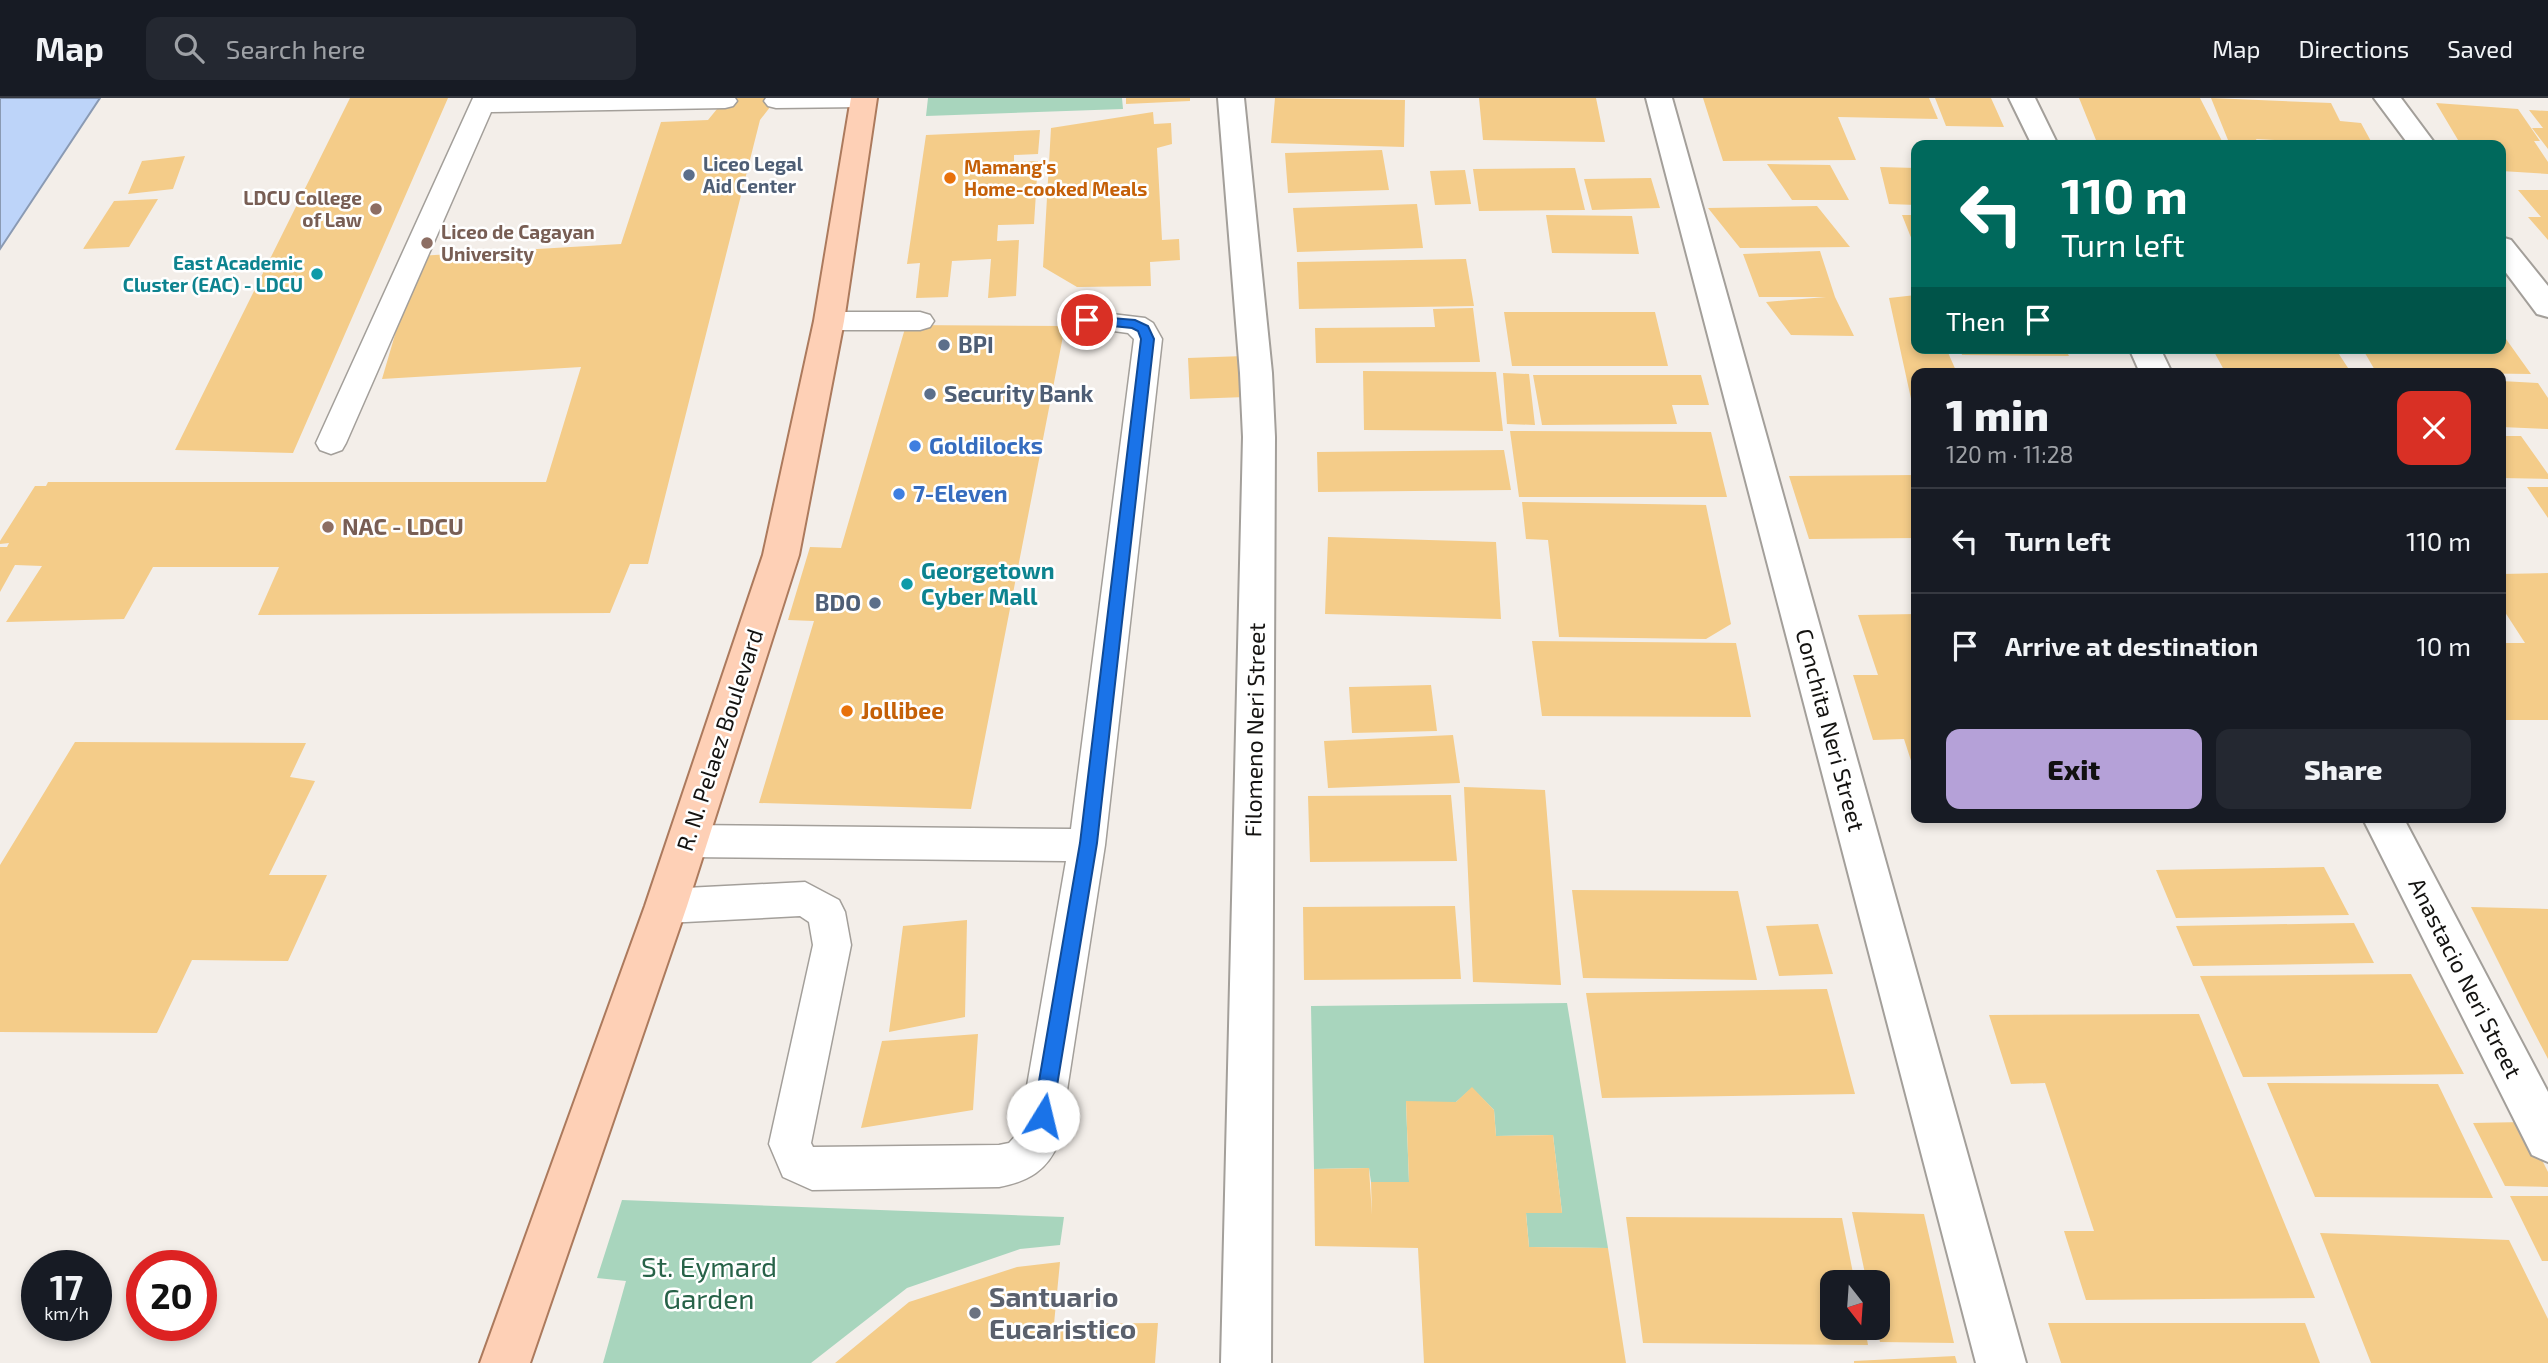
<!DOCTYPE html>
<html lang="en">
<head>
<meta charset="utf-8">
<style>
	:root { --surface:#171b24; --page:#242831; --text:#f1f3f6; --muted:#9ea1a6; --line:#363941; --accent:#b5a1d8 }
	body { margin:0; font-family:"Exo 2",sans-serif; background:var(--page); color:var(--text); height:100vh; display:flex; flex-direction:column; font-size:26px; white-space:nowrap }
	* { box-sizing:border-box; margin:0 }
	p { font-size:23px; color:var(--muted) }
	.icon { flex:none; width:38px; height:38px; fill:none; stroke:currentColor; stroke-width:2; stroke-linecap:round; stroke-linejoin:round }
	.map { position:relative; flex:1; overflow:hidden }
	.panel { position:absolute; left:1911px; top:270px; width:595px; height:455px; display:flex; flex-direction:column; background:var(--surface); border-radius:14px; box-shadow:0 4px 10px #0003 }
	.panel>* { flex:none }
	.hud { position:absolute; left:1911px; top:42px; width:595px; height:214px; border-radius:14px; box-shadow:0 4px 10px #0003; background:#00695c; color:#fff; overflow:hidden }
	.needle { width:46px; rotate:163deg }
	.tools { position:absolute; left:1820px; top:1172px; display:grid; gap:14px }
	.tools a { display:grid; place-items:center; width:70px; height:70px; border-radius:14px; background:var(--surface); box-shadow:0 4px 10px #0003; font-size:35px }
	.speed { position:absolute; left:21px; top:1152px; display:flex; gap:14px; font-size:35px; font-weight:700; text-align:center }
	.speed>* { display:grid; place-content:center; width:91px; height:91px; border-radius:50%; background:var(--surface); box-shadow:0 4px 10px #0003; line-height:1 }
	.speed small { font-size:18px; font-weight:400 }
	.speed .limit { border:10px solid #d22; background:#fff; color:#111 }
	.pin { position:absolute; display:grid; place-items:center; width:60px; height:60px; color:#fff; margin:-30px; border:4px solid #fff; border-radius:50%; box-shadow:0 2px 7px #0007 }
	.me { position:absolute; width:77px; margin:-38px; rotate:9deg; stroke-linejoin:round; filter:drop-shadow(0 0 5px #0008) }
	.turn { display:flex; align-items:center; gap:24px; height:147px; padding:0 35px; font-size:32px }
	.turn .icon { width:91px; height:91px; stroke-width:2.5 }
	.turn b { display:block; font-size:49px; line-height:60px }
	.then { display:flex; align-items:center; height:66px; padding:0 35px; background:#0003; gap:14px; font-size:26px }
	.round { display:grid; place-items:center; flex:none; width:74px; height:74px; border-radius:14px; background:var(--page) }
	.overview { display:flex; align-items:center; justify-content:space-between; height:119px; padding:0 35px }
	h1 { font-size:42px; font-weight:800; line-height:52px }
	.button { display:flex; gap:14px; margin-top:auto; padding:14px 35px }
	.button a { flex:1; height:80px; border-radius:14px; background:var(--accent); color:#111; font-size:28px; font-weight:800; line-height:80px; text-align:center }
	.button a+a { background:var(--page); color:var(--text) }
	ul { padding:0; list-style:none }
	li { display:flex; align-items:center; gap:21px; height:105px; padding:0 35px; border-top:2px solid var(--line) }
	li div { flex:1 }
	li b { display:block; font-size:26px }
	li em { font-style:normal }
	header { display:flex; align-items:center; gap:42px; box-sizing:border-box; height:98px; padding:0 35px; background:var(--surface); border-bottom:2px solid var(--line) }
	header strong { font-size:33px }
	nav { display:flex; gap:38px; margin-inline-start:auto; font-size:24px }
	.search { width:490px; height:63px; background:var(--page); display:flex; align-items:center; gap:18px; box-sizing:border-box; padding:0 24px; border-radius:14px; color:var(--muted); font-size:26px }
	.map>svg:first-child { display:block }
	.green { fill:#a8d5bd }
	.water { fill:#bdd4f9; stroke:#8a9ab3; stroke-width:2 }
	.building { fill:#f4cc89 }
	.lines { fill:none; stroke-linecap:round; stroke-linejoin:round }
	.lane-casing { stroke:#a39f9a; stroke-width:3 }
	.street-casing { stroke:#a39f9a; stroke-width:4 }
	.primary-casing { stroke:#ac7a5d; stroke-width:4 }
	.lane { fill:#fff; fill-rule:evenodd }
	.street { fill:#fff; fill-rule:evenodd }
	.primary { fill:#fed0b6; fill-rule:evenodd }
	.route { fill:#1a73e8; stroke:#114b97; stroke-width:2 }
	.service-dot { fill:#5c6f8a; stroke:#fff; stroke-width:2.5 }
	.food-dot { fill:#e8710a; stroke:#fff; stroke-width:2.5 }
	.education-dot { fill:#8d6e63; stroke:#fff; stroke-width:2.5 }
	.culture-dot { fill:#0f9aa8; stroke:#fff; stroke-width:2.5 }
	.shop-dot { fill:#3f7fe0; stroke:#fff; stroke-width:2.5 }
	.worship-dot { fill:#6b7280; stroke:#fff; stroke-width:2.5 }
	.labels { text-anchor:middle; stroke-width:5; stroke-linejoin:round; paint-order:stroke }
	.far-service-label { font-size:19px; font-weight:bold; fill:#4e5e75; stroke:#fff; text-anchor:start }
	.far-food-label { font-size:19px; font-weight:bold; fill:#c56008; stroke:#fff; text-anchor:start }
	.far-education-label { font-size:19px; font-weight:bold; fill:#785e54; stroke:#fff; text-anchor:end }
	.far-culture-label { font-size:19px; font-weight:bold; fill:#0d838f; stroke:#fff; text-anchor:end }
	.service-label { font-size:23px; font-weight:bold; fill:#4e5e75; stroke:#fff; text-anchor:start }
	.shop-label { font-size:23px; font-weight:bold; fill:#366cbe; stroke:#fff; text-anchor:start }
	.education-label { font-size:23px; font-weight:bold; fill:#785e54; stroke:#fff; text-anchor:start }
	.culture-label { font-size:23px; font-weight:bold; fill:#0d838f; stroke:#fff; text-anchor:start }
	.food-label { font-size:23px; font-weight:bold; fill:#c56008; stroke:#fff; text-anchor:start }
	.street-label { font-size:23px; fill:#141311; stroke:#fff }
	.near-park-label { font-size:28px; fill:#276248; stroke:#fff }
	.near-worship-label { font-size:28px; font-weight:bold; fill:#5b616d; stroke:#fff; text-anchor:start }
</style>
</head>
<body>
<header>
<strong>Map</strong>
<div class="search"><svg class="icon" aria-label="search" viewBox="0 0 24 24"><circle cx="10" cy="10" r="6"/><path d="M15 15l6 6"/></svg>Search here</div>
<nav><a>Map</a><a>Directions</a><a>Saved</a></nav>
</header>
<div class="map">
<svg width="2548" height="1265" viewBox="0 0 2548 1265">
	<rect width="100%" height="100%" fill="#f3eee9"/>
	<path class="green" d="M 928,0 L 1122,0 L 1123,11 L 926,18 Z
		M 1567,905 L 1608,1150 L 1529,1149 L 1526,1115 L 1562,1115 L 1553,1037 L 1496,1038 L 1494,1012 L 1472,990 L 1456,1004 L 1406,1004 L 1409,1084 L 1371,1084 L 1369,1070 L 1314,1071 L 1311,908 Z
		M 622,1102 L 1064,1119 L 1060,1147 L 1020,1151 L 907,1190 L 811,1265 L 603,1265 L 626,1183 L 597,1180 Z"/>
	<path class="water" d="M 0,0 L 100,0 L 0,151 Z"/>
	<path class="building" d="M 350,0 L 448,0 L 293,355 L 175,352 Z
		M 726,0 L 777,0 L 760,22 L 648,466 L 630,466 L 610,515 L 258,517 L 279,469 L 153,469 L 124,521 L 6,524 L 42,468 L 15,467 L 0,494 L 0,449 L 7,449 L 9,445 L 0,446 L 0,443 L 35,388 L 46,388 L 48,384 L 546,384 L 581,269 L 382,281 L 418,158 L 621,146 L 661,24 L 708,22 Z
		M 1126,0 L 1190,0 L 1190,3 L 1126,6 Z
		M 1275,0 L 1405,2 L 1404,49 L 1271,45 Z
		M 1479,0 L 1596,0 L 1605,44 L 1483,42 Z
		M 1703,0 L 1929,0 L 1938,21 L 1838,19 L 1856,62 L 1723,63 Z
		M 1935,0 L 1991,0 L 2004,29 L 1946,28 Z
		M 2079,0 L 2200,0 L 2224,47 L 2098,47 Z
		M 2211,0 L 2331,5 L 2340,23 L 2361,25 L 2373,47 L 2256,41 L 2259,47 L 2230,47 Z
		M 2436,5 L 2518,11 L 2540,43 L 2534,43 L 2548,64 L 2548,76 L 2501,73 L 2501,47 L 2461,47 Z
		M 2529,12 L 2548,13 L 2548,51 L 2532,30 L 2543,30 Z
		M 1153,14 L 1154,26 L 1171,25 L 1172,46 L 1157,50 L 1162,142 L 1179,141 L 1180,162 L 1150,164 L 1151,188 L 1077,189 L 1043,169 L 1051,30 Z
		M 1040,32 L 1038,56 L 1014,57 L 1014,64 L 1038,63 L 1034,126 L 998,127 L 997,143 L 1019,142 L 1016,198 L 988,200 L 991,161 L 952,163 L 948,199 L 916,200 L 920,165 L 907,166 L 926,37 Z
		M 1382,52 L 1389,92 L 1288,95 L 1285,55 Z
		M 185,58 L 173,91 L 128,96 L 142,63 Z
		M 1767,66 L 1830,67 L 1849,102 L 1792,102 Z
		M 1880,69 L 1916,70 L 1916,107 L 1889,106 Z
		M 1575,70 L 1585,112 L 1479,113 L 1473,71 Z
		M 1465,72 L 1471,106 L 1435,107 L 1430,73 Z
		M 1651,80 L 1660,110 L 1592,112 L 1584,81 Z
		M 2518,92 L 2548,92 L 2548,142 L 2528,119 L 2541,119 Z
		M 158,101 L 129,149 L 83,151 L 114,103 Z
		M 1417,106 L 1423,150 L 1297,154 L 1293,110 Z
		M 1817,108 L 1850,149 L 1740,150 L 1708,110 Z
		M 1546,117 L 1632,118 L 1639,156 L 1552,155 Z
		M 1902,117 L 1916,117 L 1916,152 Z
		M 1820,153 L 1835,199 L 1854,238 L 1791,237 L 1766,204 L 1826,199 L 1759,199 L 1743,156 Z
		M 1466,161 L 1474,208 L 1299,211 L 1297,164 Z
		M 1916,197 L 1916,250 L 1946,250 L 1957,275 L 1916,275 L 1915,319 L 1889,200 Z
		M 1473,210 L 1480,264 L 1316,265 L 1315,230 L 1435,229 L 1433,211 Z
		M 1504,214 L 1655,214 L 1668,268 L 1512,268 Z
		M 906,227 L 1065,228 L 971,711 L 759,705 L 814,523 L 788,522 L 810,449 L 841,450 Z
		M 2501,234 L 2531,276 L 2376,274 L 2362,250 L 2501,250 Z
		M 1960,250 L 2065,250 L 2069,258 L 1962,257 Z
		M 2212,250 L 2335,250 L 2350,273 L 2224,272 Z
		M 1244,258 L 1246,299 L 1190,301 L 1188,260 Z
		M 1363,273 L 1496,274 L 1503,333 L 1364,332 Z
		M 1503,275 L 1529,276 L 1535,327 L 1507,326 Z
		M 1533,277 L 1701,277 L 1709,307 L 1672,307 L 1677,326 L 1542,327 Z
		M 2501,283 L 2538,285 L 2548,300 L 2548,331 L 2501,329 Z
		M 1510,333 L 1711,334 L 1727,399 L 1519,399 Z
		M 2501,338 L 2521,338 L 2548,376 L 2548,381 L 2501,380 Z
		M 1504,352 L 1511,392 L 1318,394 L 1317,354 Z
		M 1916,377 L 1916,440 L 1809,441 L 1789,378 Z
		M 2527,389 L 2548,389 L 2548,420 Z
		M 1522,404 L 1706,407 L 1731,526 L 1706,541 L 1559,539 L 1548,442 L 1526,441 Z
		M 1328,439 L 1496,444 L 1501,521 L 1325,516 Z
		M 2548,475 L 2548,622 L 2501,622 L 2501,545 L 2525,545 L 2501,508 L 2501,476 Z
		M 1916,516 L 1916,678 L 1904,641 L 1873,642 L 1853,577 L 1878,577 L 1858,517 Z
		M 1532,543 L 1736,545 L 1751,619 L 1542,618 Z
		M 1431,587 L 1437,633 L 1352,635 L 1349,589 Z
		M 1453,637 L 1460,685 L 1328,690 L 1324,643 Z
		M 75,644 L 306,645 L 290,679 L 315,683 L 269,777 L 327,777 L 288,863 L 192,862 L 157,935 L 0,934 L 0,767 Z
		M 1464,689 L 1545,692 L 1561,887 L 1473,884 Z
		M 1451,697 L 1457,763 L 1310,764 L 1308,698 Z
		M 2324,769 L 2349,817 L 2176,820 L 2156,772 Z
		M 1572,792 L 1738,793 L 1757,882 L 1583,880 Z
		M 1455,808 L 1461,881 L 1304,882 L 1303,809 Z
		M 2471,809 L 2548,811 L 2548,961 L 2521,909 Z
		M 967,822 L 965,919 L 889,934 L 903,828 Z
		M 2354,825 L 2374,865 L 2193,868 L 2176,828 Z
		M 1818,826 L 1833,876 L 1779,878 L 1766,828 Z
		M 2411,876 L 2464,976 L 2243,979 L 2200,878 Z
		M 1827,891 L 1855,996 L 1602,1000 L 1586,895 Z
		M 2199,916 L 2315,1200 L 2086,1202 L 2064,1133 L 2094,1133 L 2045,985 L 2011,986 L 1989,917 Z
		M 978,936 L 973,1012 L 861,1030 L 882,943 Z
		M 2267,985 L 2438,986 L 2493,1100 L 2315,1099 Z
		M 1472,989 L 1494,1012 L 1496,1038 L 1553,1037 L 1562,1115 L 1526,1115 L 1529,1149 L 1608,1150 L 1626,1265 L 1424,1265 L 1418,1150 L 1315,1148 L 1314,1071 L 1369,1070 L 1372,1117 L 1371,1084 L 1409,1084 L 1406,1003 L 1456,1004 Z
		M 2523,1024 L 2548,1074 L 2548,1089 L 2505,1088 L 2473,1025 Z
		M 2510,1098 L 2548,1098 L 2548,1163 L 2542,1163 Z
		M 1852,1114 L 1924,1116 L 1954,1245 L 1880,1244 L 1877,1230 L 1878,1185 L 1867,1185 Z
		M 1626,1119 L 1842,1120 L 1855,1185 L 1832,1185 L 1832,1230 L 1865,1230 L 1868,1247 L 1643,1245 Z
		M 2320,1135 L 2509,1142 L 2548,1221 L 2548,1265 L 2371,1265 Z
		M 1060,1164 L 1054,1226 L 1158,1225 L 1155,1265 L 835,1265 L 909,1204 L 1017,1169 Z
		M 2048,1225 L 2305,1225 L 2320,1265 L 2061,1265 Z
		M 1955,1258 L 1957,1265 L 1854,1265 L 1854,1263 Z"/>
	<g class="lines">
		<g class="lane-casing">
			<path id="lane" d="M 473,0 L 735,0 L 737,3 L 733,8 L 725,10 L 491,14 L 346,345 L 342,352 L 331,356 L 320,352 L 316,345 Z
				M 766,0 L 874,0 L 875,2 L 871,7 L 863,9 L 776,10 L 768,8 L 764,3 Z
				M 1087,213 L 1145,220 L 1153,225 L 1162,241 L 1105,747 L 1059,1044 C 1047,1073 1029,1083 999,1089 L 812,1092 L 783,1079 L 769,1046 L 813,847 L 809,824 L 800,818 L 666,825 L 653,820 L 647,808 L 653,796 L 666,791 L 805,784 L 839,802 L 845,814 L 851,847 L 811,1045 L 813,1049 L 999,1047 L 1009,1045 L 1019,1034 L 1066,763 L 686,759 L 673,754 L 668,743 L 673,732 L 686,727 L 1071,731 L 1134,241 L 1128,235 L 1077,228 L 1073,222 L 1077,216 Z
				M 829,214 L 920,214 L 930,217 L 934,223 L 930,229 L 920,232 L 829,232 L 819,229 L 815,223 L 819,217 Z"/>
		</g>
		<g class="street-casing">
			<path id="street" d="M 1218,0 L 1244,0 L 1272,275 L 1275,339 L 1271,1265 L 1221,1265 L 1243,339 L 1240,275 Z
				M 1646,0 L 1672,0 L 2026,1265 L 1976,1265 Z
				M 2009,0 L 2035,0 L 2058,47 L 2032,47 Z
				M 2374,0 L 2401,0 L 2436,47 L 2409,47 Z
				M 2501,139 L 2511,142 L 2548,188 L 2548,219 L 2537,216 L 2501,168 Z
				M 2129,250 L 2160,250 L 2172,275 L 2140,275 Z
				M 2362,719 L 2403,719 L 2548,994 L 2548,1064 L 2532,1057 Z"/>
		</g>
		<g class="primary-casing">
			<path id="primary" d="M 851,0 L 877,0 L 844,223 L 799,457 L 687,808 L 530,1265 L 480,1265 L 645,808 L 763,457 L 814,223 Z"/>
		</g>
		<use href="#lane" class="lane"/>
		<use href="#street" class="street"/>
		<use href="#primary" class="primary"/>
	</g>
	<path class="route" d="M 1087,218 L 1135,222 L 1148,228 L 1154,241 L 1097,745 L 1052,1018 L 1049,1025 L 1043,1027 L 1036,1025 L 1033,1018 L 1080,745 L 1141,241 L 1138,233 L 1132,230 L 1083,225 L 1081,222 Z"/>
	<g class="service-dot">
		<circle cx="689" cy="77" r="7"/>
		<circle cx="944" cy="247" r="7"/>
		<circle cx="930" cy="296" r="7"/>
		<circle cx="875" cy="505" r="7"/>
	</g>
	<g class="food-dot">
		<circle cx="950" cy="80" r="7"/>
		<circle cx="847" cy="613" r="7"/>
	</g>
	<g class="education-dot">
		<circle cx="376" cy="111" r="7"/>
		<circle cx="427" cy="145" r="7"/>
		<circle cx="328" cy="429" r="7"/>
	</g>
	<g class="culture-dot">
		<circle cx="317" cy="176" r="7"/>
		<circle cx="907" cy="486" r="7"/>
	</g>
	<g class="shop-dot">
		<circle cx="915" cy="348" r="7"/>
		<circle cx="899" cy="396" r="7"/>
	</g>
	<circle class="worship-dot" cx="975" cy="1215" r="7"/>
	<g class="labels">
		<g class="far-service-label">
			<text x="703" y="73">Liceo Legal<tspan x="703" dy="22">Aid Center</tspan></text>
		</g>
		<g class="far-food-label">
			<text x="964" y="76">Mamang's<tspan x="964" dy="22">Home-cooked Meals</tspan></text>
		</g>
		<g class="far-education-label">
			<text x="362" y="107">LDCU College<tspan x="362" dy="22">of Law</tspan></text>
			<text x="441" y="141" text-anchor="start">Liceo de Cagayan<tspan x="441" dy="22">University</tspan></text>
		</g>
		<g class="far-culture-label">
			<text x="303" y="172">East Academic<tspan x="303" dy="22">Cluster (EAC) - LDCU</tspan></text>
		</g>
		<g class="service-label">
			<text x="958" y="255">BPI</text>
			<text x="944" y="304">Security Bank</text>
			<text x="861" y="513" text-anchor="end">BDO</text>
		</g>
		<g class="shop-label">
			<text x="929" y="356">Goldilocks</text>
			<text x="913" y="404">7-Eleven</text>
		</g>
		<g class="education-label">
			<text x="342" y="437">NAC - LDCU</text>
		</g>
		<g class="culture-label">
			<text x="921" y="481">Georgetown<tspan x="921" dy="26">Cyber Mall</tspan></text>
		</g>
		<g class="food-label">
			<text x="861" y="621">Jollibee</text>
		</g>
		<g class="street-label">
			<text transform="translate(1255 632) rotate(-89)" y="8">Filomeno Neri Street</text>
			<text transform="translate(1830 632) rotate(75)" y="8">Conchita Neri Street</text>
			<text transform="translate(720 642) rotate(-72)" y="8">R. N. Pelaez Boulevard</text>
			<text transform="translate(2465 880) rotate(63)" y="8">Anastacio Neri Street</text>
		</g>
		<g class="near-park-label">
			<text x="709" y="1179">St. Eymard<tspan x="709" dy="32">Garden</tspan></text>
		</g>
		<g class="near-worship-label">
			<text x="989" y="1209">Santuario<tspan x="989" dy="32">Eucaristico</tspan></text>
		</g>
	</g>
</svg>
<div class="tools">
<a><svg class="needle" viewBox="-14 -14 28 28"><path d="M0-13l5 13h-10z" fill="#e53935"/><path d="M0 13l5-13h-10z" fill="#9ea1a6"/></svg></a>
</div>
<div class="speed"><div>17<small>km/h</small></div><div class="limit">20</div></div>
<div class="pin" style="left:1087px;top:222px;background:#d93025"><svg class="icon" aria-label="arrive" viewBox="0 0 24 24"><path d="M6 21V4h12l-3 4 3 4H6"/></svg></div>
<svg class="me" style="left:1043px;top:1018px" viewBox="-20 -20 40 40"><circle r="19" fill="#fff"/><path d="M0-13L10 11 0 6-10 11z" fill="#1a73e8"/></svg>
<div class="hud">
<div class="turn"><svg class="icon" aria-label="left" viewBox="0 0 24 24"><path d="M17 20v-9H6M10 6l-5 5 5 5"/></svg><div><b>110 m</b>Turn left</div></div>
<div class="then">Then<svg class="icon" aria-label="arrive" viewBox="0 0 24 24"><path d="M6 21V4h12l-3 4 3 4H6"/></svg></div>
</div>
<section class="panel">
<div class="overview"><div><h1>1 min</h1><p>120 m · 11:28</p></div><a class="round" style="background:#d93025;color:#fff"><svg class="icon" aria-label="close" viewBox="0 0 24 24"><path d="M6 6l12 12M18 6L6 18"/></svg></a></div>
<ul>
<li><svg class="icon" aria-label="left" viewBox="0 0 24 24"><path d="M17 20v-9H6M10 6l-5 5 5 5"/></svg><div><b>Turn left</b></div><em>110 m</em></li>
<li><svg class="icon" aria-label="arrive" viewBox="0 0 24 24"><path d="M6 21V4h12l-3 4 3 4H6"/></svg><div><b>Arrive at destination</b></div><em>10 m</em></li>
</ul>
<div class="button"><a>Exit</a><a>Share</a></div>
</section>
</div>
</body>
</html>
